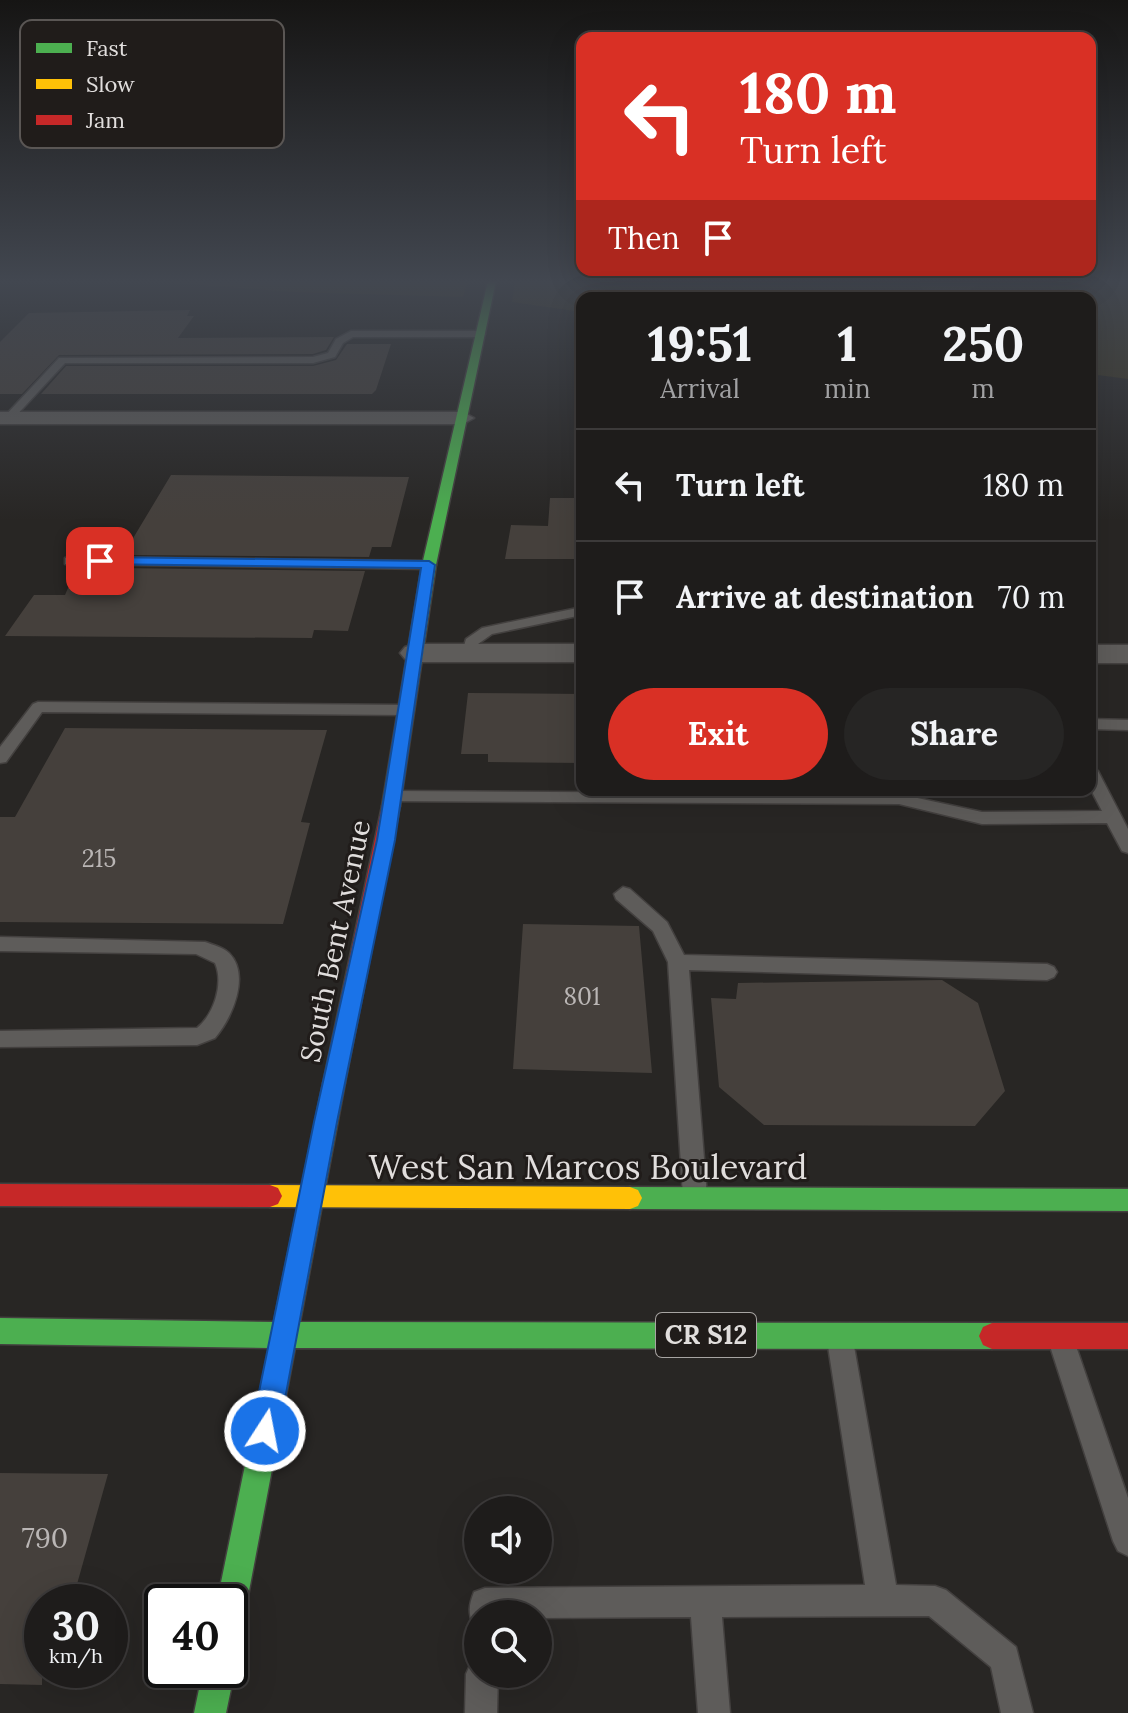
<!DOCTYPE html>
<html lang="en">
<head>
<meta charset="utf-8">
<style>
	:root { --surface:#1e1c1b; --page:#262524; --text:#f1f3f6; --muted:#a1a1a3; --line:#3c3a3a; --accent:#d93025 }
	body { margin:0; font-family:Lora,serif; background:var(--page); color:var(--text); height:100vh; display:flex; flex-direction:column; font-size:30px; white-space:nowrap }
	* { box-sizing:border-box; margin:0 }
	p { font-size:26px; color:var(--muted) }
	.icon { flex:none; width:44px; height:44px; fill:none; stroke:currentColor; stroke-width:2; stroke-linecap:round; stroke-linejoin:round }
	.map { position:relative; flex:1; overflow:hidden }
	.side { position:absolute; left:576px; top:292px; width:520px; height:504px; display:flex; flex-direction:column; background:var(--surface); border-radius:16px; box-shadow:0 8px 32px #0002,0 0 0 2px var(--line) }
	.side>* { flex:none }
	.guide { position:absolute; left:576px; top:32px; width:520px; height:244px; border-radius:16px; box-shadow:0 8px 32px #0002,0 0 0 2px var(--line); background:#d93025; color:#fff; overflow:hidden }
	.fabs { position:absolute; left:464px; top:1496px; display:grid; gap:16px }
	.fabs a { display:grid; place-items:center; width:88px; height:88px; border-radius:50%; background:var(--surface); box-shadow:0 8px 32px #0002,0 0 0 2px var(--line); font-size:40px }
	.speed { position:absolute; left:24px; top:1584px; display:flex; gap:16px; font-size:40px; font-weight:700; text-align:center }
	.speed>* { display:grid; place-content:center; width:104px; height:104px; border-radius:50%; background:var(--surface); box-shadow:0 8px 32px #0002,0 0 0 2px var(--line); line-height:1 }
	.speed small { font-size:20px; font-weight:400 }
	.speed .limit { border:4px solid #111; border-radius:12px; background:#fff; color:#111 }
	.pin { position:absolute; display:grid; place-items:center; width:68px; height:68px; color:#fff; margin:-34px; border-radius:16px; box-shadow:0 4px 12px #0006 }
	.me { position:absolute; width:88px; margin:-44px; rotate:11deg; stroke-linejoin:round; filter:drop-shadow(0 0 6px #0008) }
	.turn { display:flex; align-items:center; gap:28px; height:168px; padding:0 32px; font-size:36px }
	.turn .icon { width:104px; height:104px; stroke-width:2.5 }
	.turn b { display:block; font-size:56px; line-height:68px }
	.then { display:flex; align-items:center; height:76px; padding:0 32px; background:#0003; gap:16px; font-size:30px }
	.eta { display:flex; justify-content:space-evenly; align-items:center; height:136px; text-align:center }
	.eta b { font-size:48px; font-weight:700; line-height:56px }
	.cta { display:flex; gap:16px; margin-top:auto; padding:16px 32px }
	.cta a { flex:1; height:92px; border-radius:48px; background:var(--accent); color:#fff; font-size:32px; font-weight:700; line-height:92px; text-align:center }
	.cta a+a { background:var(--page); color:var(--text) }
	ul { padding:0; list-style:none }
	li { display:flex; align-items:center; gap:24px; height:112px; padding:0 32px; border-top:2px solid var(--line) }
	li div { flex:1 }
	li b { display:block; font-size:30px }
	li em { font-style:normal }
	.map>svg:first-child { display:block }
	.green { fill:#3c3621 }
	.forest { fill:#534d34 }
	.building { fill:#45403c }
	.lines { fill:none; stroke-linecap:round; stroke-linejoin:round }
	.lane-casing { stroke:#43403f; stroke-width:3 }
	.street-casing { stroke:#43403f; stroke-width:3 }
	.fast-casing { stroke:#43403f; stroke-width:3 }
	.slow-casing { stroke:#43403f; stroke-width:3 }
	.jam-casing { stroke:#43403f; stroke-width:3 }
	.lane { fill:#5e5c5a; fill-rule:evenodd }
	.street { fill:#5e5c5a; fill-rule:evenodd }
	.fast { fill:#4caf50; fill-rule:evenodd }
	.slow { fill:#ffc107; fill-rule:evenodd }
	.jam { fill:#c62828; fill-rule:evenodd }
	.route { fill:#1a73e8; stroke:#114b97; stroke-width:2 }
	.labels { text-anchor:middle; stroke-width:6; stroke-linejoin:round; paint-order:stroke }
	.number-label { font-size:24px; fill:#bab6b5 }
	.shield { fill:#201c1a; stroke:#a7a4a2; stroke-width:2 }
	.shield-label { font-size:26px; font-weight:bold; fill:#e1dedd }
	.street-label { font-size:28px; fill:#e1dedd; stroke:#201c1a }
	.near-number-label { font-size:28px; fill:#bab6b5 }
	.near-street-label { font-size:34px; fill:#e1dedd; stroke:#201c1a }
	.key { fill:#201c1a; stroke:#5a5654; stroke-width:2 }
	.key-label { font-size:22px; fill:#e1dedd }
</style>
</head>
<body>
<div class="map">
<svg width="1128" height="1713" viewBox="0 0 1128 1713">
	<rect width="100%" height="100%" fill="#282624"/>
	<path class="green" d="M 147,281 L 468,281 L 463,297 L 292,292 Z
		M 515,281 L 1128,281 L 1128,379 L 1090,374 L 1090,298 L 582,298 L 582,312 L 512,302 Z"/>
	<path class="forest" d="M 919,281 L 983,281 L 956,298 L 934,295 L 922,289 Z"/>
	<path class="building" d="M 190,310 L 187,316 L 194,316 L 178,338 L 334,337 L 326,350 L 313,354 L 59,355 L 22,394 L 0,394 L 0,342 L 29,313 Z
		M 347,344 L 391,344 L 376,390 L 372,394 L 41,394 L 66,366 L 313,366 L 336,360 Z
		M 171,475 L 409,477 L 391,547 L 372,547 L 369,557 L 123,555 Z
		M 550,498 L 582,498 L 582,559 L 505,559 L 511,525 L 548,526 Z
		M 115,568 L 365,571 L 348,631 L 314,630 L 312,638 L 5,636 L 34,595 L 65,595 L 68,588 L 103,588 Z
		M 468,693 L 582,694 L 582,763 L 488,762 L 488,754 L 461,754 Z
		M 65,728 L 327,730 L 301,822 L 310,823 L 283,924 L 0,922 L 0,817 L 15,817 Z
		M 523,924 L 639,926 L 652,1073 L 513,1069 Z
		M 942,980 L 978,1003 L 1005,1091 L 975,1126 L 764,1125 L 719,1087 L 711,998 L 736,999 L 738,983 Z
		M 0,1473 L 108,1474 L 72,1602 L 42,1602 L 42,1685 L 0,1684 Z"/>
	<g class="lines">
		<g class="lane-casing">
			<path id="lane" d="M 351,331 L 480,331 L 485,334 L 480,337 L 353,337 L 343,343 L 335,357 L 313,363 L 65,363 L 12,420 L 3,418 L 59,358 L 313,357 L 328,353 L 336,339 Z
				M 70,557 L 429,561 L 436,565 L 429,569 L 65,564 L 65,558 Z
				M 582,607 L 582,615 L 492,634 L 478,644 L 474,656 L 469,657 L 462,653 L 466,639 L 482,628 Z
				M 38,702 L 406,705 L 414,710 L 406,715 L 42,712 L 6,762 L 0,763 L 0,747 L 33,704 Z
				M 1090,719 L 1128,720 L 1128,730 L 1090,729 Z
				M 1090,766 L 1098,771 L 1128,829 L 1128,853 L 1122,851 L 1107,823 L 982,824 L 899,804 L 393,801 L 385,796 L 393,791 L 899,794 L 982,812 L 1102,811 L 1090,788 Z
				M 623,887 L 630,889 L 667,922 L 684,955 L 1047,964 L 1054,967 L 1057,972 L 1054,977 L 1047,980 L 689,970 L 707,1196 L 703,1204 L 695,1207 L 687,1204 L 683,1196 L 668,962 L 653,931 L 616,899 L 614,894 Z
				M 0,937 L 205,942 C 213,945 223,947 229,953 C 251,975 232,1018 215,1038 L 197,1045 L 0,1047 L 0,1031 L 197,1028 C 214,1014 224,984 215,963 L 196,954 L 0,951 Z
				M 841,1333 L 850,1337 L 854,1346 L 896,1585 L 935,1586 L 946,1590 L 1016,1647 L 1033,1713 L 1001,1713 L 991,1667 L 929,1616 L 722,1617 L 730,1713 L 698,1713 L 691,1617 L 538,1618 L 538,1614 L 478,1614 L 478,1627 L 473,1625 C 468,1612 469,1605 474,1592 L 485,1588 L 865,1585 L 828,1346 L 832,1337 Z
				M 1063,1333 L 1072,1337 L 1076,1346 L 1128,1498 L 1128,1556 L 1118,1551 L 1113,1541 L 1050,1346 L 1054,1337 Z
				M 478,1660 L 478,1674 L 498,1674 L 497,1713 L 465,1713 L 466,1674 L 471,1663 Z"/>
		</g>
		<g class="street-casing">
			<path id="street" d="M 0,412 L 463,412 L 474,418 L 463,424 L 0,424 Z
				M 415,644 L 582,644 L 582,662 L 415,662 L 405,659 L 400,653 L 405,647 Z
				M 1090,645 L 1128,645 L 1128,663 L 1090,663 Z"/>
		</g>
		<g class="fast-casing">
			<path id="fast" d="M 488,281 L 496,281 L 436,565 L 400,806 L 391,812 L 382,806 L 422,565 Z
				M 334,1074 L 342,1077 L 345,1083 L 300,1322 L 992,1323 L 1001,1327 L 1005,1336 L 1001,1345 L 992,1349 L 295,1348 L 245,1612 L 241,1623 L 230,1627 L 230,1602 L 217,1602 L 269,1348 L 0,1344 L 0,1318 L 274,1322 L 323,1083 L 326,1077 Z
				M 630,1187 L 1128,1189 L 1128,1211 L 630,1209 L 622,1206 L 618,1198 L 622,1190 Z
				M 230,1659 L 235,1670 L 226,1713 L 194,1713 L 203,1670 L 230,1670 Z"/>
		</g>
		<g class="slow-casing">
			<path id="slow" d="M 270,1185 L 630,1187 L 638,1190 L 642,1198 L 638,1206 L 630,1209 L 270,1207 L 262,1204 L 258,1196 L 262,1188 Z"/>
		</g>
		<g class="jam-casing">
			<path id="jam" d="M 391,800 L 400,806 L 345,1083 L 342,1089 L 334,1092 L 326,1089 L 323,1083 L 382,806 Z
				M 0,1184 L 270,1185 L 278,1188 L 282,1196 L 278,1204 L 270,1207 L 0,1206 Z
				M 992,1323 L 1128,1323 L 1128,1349 L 992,1349 L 983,1345 L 979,1336 L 983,1327 Z"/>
		</g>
		<use href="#lane" class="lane"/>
		<use href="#street" class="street"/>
		<use href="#fast" class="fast"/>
		<use href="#slow" class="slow"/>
		<use href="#jam" class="jam"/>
	</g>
	<linearGradient id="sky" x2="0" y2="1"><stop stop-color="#161514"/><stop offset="0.54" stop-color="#424750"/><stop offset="1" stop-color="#424750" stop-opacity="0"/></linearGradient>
	<rect width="1128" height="521" fill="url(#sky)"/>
	<path class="route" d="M 100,557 L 429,561 L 435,565 L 395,840 L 337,1122 L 279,1431 L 275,1441 L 265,1445 L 255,1441 L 251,1431 L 314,1122 L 377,840 L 421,568 L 95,564 L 93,561 Z"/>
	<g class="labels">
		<g class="number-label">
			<text x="99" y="867">215</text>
			<text x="582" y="1005">801</text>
		</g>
		<rect class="shield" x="656" y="1313" width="100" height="44" rx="6"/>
		<g class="shield-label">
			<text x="706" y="1344">CR S12</text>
		</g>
		<g class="street-label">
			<text transform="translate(335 941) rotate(-78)" y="10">South Bent Avenue</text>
		</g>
		<g class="near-number-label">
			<text x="45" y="1548">790</text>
		</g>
		<g class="near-street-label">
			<text x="588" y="1179">West San Marcos Boulevard</text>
		</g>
	</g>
	<rect x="20" y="20" width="264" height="128" rx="12" class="key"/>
	<rect x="36" y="43" width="36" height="10" fill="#4caf50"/>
	<rect x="36" y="79" width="36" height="10" fill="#ffc107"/>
	<rect x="36" y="115" width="36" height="10" fill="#c62828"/>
	<g class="key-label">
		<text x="86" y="56">Fast</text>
		<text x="86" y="92">Slow</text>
		<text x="86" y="128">Jam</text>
	</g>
</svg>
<div class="fabs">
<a><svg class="icon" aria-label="sound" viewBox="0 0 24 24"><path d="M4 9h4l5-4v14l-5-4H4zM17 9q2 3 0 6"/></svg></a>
<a><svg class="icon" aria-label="search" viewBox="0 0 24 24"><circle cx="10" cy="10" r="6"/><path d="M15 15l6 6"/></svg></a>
</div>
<div class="speed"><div>30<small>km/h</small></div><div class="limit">40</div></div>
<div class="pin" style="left:100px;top:561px;background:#d93025"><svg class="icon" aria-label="arrive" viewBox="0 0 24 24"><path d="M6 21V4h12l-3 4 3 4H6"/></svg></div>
<svg class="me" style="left:265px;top:1431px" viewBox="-20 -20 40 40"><circle r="17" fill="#1a73e8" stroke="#fff" stroke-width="3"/><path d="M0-11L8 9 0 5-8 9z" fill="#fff"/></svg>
<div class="guide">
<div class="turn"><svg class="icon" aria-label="left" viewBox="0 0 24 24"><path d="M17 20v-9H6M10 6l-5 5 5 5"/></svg><div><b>180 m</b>Turn left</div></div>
<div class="then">Then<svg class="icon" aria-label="arrive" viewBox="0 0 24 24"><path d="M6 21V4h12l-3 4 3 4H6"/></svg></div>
</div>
<section class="side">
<div class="eta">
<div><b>19:51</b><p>Arrival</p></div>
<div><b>1</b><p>min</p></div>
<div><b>250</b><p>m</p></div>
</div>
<ul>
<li><svg class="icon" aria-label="left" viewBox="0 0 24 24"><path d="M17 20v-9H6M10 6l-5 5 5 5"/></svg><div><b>Turn left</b></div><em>180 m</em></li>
<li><svg class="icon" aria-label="arrive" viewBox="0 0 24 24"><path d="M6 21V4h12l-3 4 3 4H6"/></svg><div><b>Arrive at destination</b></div><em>70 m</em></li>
</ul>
<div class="cta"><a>Exit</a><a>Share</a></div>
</section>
</div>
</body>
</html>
